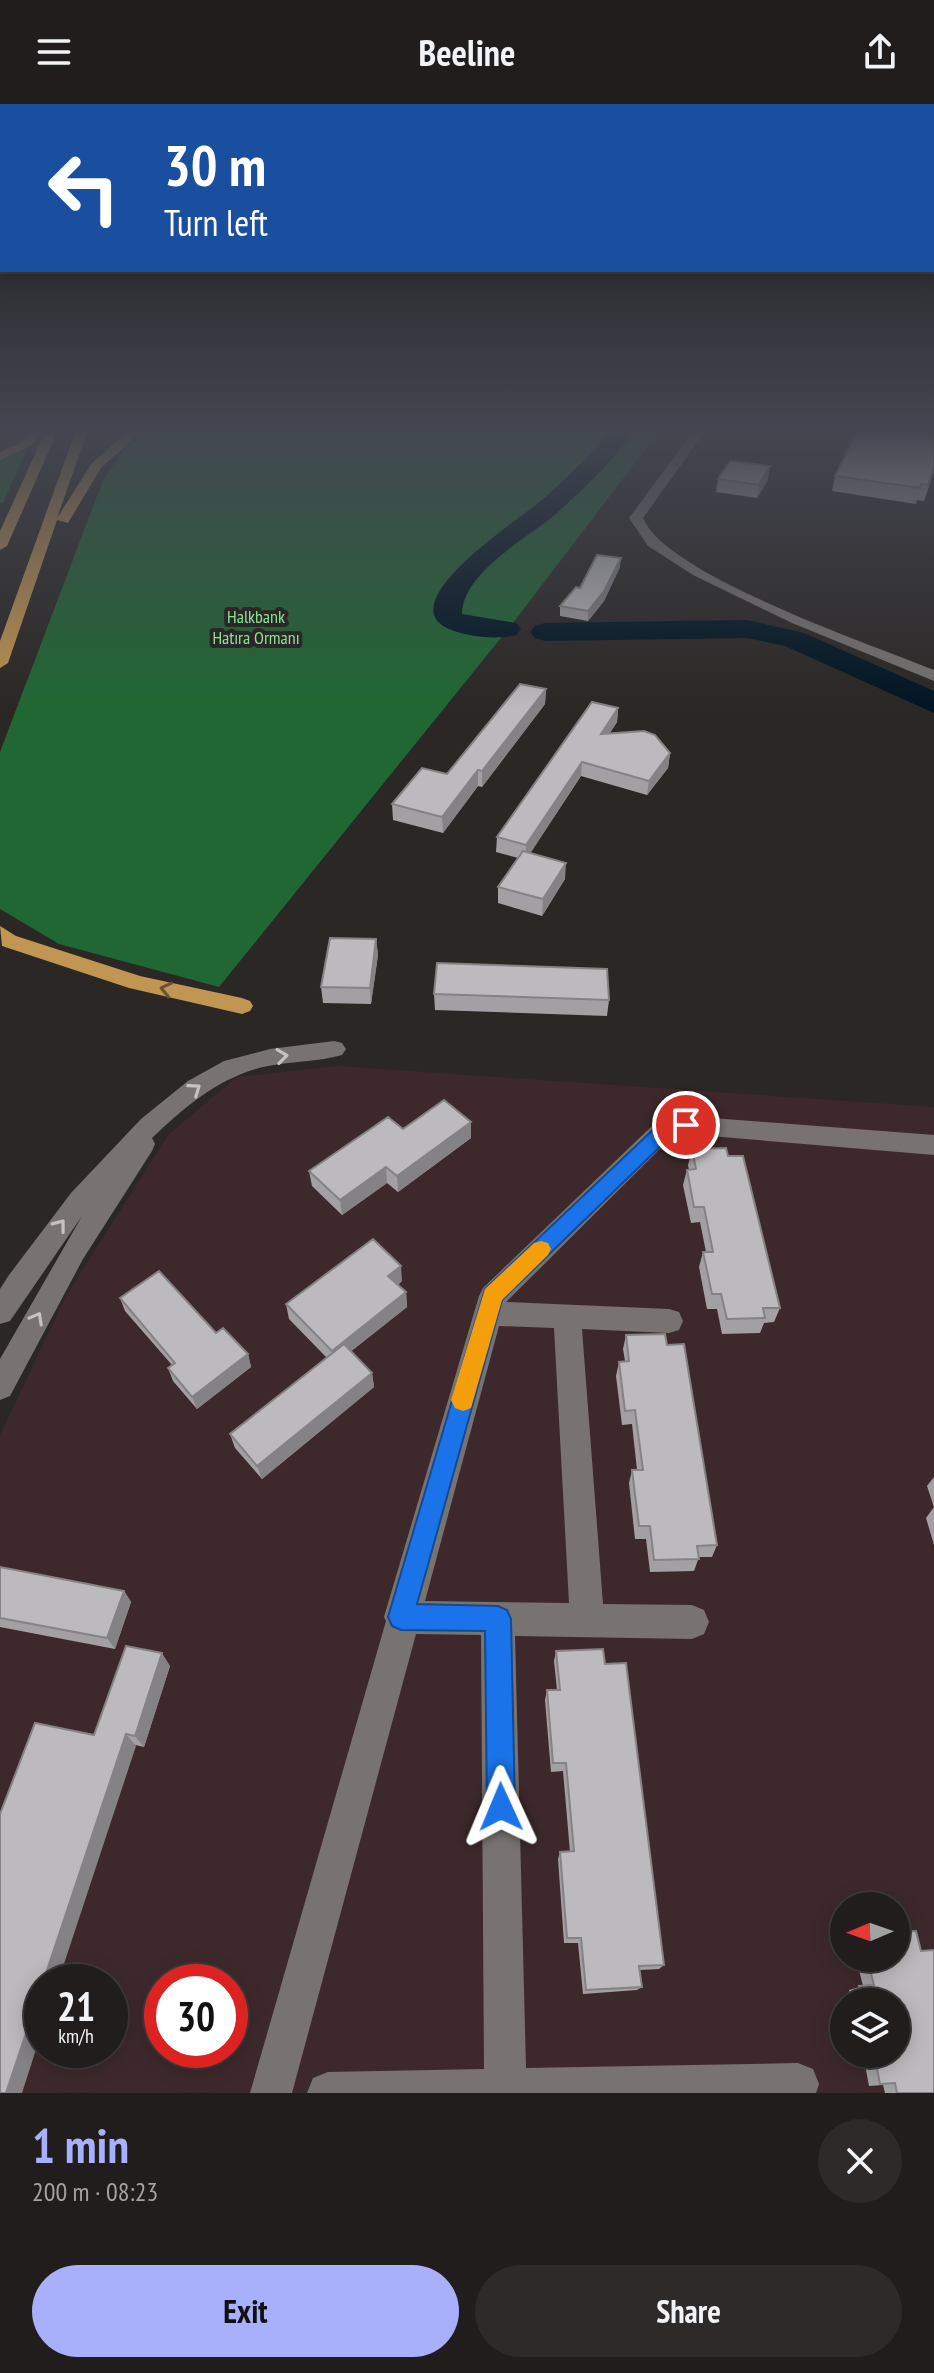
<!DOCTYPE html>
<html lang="en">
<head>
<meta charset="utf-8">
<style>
	:root { --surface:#201d1c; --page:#2d2a29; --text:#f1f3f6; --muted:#a2a2a3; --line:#3d3b3b; --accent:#a8b0fc }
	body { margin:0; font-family:"PT Sans Narrow",sans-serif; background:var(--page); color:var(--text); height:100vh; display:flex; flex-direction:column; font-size:30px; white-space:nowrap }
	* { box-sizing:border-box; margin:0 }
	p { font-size:26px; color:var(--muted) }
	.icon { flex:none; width:44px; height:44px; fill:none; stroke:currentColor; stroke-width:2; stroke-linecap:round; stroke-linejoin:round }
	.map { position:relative; height:1989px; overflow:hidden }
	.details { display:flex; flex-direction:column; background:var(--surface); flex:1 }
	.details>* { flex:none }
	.hud { position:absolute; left:0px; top:0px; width:934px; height:168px; box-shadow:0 4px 20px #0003,0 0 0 2px var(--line); background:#1a4fa0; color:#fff; overflow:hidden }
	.needle { width:52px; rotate:268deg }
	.fabs { position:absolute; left:830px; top:1788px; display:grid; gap:16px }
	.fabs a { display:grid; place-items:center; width:80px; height:80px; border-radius:50%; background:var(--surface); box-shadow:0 4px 20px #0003,0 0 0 2px var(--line); font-size:40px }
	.speed { position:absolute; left:24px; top:1860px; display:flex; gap:16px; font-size:40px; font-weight:700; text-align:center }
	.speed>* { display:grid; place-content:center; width:104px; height:104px; border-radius:50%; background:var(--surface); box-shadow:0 4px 20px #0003,0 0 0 2px var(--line); line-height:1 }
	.speed small { font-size:20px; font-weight:400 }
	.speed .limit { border:12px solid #d22; background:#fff; color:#111 }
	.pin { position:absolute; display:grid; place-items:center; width:68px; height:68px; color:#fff; margin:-34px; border:4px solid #fff; border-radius:50%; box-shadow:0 2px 8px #0007 }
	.me { position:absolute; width:88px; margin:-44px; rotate:359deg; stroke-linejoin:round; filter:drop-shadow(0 0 6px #0008) }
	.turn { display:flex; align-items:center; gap:28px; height:168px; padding:0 32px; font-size:36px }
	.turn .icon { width:104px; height:104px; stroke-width:2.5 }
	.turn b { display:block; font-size:56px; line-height:68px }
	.round { display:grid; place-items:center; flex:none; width:84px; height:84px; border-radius:42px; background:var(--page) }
	.overview { display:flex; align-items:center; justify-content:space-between; height:136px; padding:0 32px }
	h1 { font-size:48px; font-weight:700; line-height:60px; color:var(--accent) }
	.action { display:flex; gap:16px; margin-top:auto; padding:16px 32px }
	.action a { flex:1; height:92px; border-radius:48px; background:var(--accent); color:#111; font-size:32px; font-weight:700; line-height:92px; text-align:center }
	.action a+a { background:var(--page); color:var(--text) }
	header { display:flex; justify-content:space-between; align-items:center; height:104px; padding:0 32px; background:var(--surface); font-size:36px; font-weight:700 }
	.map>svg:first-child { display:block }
	.industrial { fill:#3d292b; fill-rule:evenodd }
	.forest { fill:#206733 }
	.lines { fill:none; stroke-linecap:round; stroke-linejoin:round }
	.river { fill:#001523; fill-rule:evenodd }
	.minor { fill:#787371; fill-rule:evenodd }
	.highway { fill:#c19552; fill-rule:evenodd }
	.wall { fill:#a3a0a3 }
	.shaded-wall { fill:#848285 }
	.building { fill:#bdbabe; stroke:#848285; stroke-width:2 }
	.oneway { stroke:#675337 }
	.oneway2 { stroke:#c5c2c1 }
	.route { fill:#1a73e8; stroke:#114b97; stroke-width:2 }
	.slow { fill:#f59e0b }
	.labels { text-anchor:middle; stroke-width:8; stroke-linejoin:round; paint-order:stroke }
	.far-park-label { font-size:18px; fill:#86e498; stroke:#2b2725 }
</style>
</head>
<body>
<header><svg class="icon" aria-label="menu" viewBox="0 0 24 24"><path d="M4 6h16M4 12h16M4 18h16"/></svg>Beeline<svg class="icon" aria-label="share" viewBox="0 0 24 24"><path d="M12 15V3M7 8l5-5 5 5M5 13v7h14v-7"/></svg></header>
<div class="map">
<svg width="934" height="1989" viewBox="0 0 934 1989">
	<rect width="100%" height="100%" fill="#2b2725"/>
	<path class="industrial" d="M 337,962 L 934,1003 L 934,1989 L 0,1989 L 0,1331 L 67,1190 L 169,1030 L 237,973 ZM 844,1802 L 896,1802 L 896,1854 L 844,1854 ZM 42,1878 L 110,1878 L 110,1946 L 42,1946 ZM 162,1878 L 230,1878 L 230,1946 L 162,1946 ZM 844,1898 L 896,1898 L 896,1950 L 844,1950 Z"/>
	<path class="forest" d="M 149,326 L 660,326 L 513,519 L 219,883 L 59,840 L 0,805 L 0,648 L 102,379 L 125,343 Z
		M 27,344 L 3,399 L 0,399 L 0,354 Z"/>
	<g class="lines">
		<path class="river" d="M 612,326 L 635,326 C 613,357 586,383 558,408 C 529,434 463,467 462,510 L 516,519 L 521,525 L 516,531 C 497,536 468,533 449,525 C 388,499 523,413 542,396 C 567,374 590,351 612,326 Z
			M 747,516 L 804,529 L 934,587 L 934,609 L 785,542 L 747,534 L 545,537 L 535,534 L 530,528 L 535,522 L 545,519 Z"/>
		<path class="minor" d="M 694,326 L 706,326 L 643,414 C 666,471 873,541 934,566 L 934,577 L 792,519 L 693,471 L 648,442 L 629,414 Z
			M 334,937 L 342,939 L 346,945 L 342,951 C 318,958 292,957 268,962 C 222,971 185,1002 152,1034 L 155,1040 L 152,1047 L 83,1155 L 10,1292 L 0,1296 L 0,1255 L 82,1112 L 10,1217 L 0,1220 L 0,1185 L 9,1171 L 71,1089 L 141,1015 L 188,977 L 224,957 L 270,945 Z
			M 686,1012 L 934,1031 L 934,1051 L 686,1030 L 670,1035 L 506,1198 L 669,1205 L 679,1208 L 683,1217 L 679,1226 L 669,1229 L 582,1225 L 603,1500 L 692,1501 L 704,1506 L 709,1518 L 704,1530 L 692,1535 L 515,1532 L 526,1964 L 798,1959 L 813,1965 L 819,1980 L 816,1989 L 307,1989 L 313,1974 L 328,1968 L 484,1965 L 481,1531 L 416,1530 L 292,1989 L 250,1989 L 386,1517 L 384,1513 L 479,1192 L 483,1184 L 653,1021 ZM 499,1222 L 554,1224 L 569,1499 L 425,1497 Z"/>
		<path class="highway" d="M 33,326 L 46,326 L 30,342 L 0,356 L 0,348 L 22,338 Z
			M 46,326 L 58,326 L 7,442 L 0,446 L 0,427 Z
			M 76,326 L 88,326 L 57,414 L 92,359 L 130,326 L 143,326 L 101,364 L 68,419 L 57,416 L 8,559 L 0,564 L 0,537 Z
			M 0,822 L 16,832 L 140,872 L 242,894 L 250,897 L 253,902 L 250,907 L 242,910 L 129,884 L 2,842 Z"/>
	</g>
	<path class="wall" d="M 934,332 L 934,367 L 924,397 L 917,396 L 916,400 L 832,387 L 835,372 Z
		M 718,375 L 768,376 L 757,394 L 716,388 Z
		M 620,463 L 604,497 L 588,517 L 560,512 L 560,502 L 580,484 Z
		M 546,585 L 545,600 L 482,683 L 478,682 L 443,729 L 393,716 L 392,700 L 447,670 Z
		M 618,604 L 617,618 L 610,629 L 670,649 L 668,664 L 647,691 L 581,672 L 530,749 L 565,775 L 542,812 L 498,799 L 498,783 L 518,754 L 496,748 L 497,733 Z
		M 376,835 L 378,851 L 371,900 L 323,899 L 321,883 Z
		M 434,890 L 609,896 L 607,912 L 435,906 Z
		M 471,1018 L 471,1034 L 398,1088 L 387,1079 L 342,1111 L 312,1082 L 309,1067 L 403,1025 Z
		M 692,1045 L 728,1052 L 780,1204 L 774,1218 L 764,1219 L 760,1229 L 722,1230 L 717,1205 L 707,1205 L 699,1163 L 703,1148 L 706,1148 L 700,1118 L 691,1119 L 683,1081 L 687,1066 L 689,1066 L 688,1061 Z
		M 402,1177 L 398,1181 L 406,1188 L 407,1203 L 351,1247 L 372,1269 L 374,1283 L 262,1375 L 235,1344 L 230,1330 L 327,1254 L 289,1215 L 286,1200 Z
		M 120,1194 L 216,1229 L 248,1250 L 251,1263 L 197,1305 L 173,1277 L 168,1264 L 172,1261 L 125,1207 Z
		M 626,1231 L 667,1241 L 717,1441 L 712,1453 L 699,1453 L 694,1467 L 650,1468 L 646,1435 L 635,1435 L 629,1379 L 632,1366 L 637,1366 L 632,1320 L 622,1321 L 616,1272 L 619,1258 L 625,1257 L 623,1245 Z
		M 934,1373 L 934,1403 L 927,1382 Z
		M 934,1403 L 934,1441 L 926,1414 Z
		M 0,1463 L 124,1487 L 131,1498 L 115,1545 L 0,1523 Z
		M 556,1547 L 605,1560 L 664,1861 L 659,1865 L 640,1866 L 642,1883 L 637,1886 L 583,1890 L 578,1839 L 564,1839 L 558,1755 L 560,1748 L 570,1748 L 563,1667 L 551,1668 L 545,1596 L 547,1586 L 557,1586 L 554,1557 Z
		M 170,1562 L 144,1643 L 94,1631 Z
		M 856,1854 L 896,1854 L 934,1989 L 885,1989 L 883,1981 L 869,1982 L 863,1950 L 896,1950 L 896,1898 L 852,1898 L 849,1886 L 863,1882 Z"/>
	<path class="shaded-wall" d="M 770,362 L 768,376 L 757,394 L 759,381 Z
		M 621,454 L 620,463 L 604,497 L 588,517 L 588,507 Z
		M 546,585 L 545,600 L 482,683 L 482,667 Z
		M 618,604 L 617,618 L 600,644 L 601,630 Z
		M 670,649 L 668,664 L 647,691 L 649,677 Z
		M 582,658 L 581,672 L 526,756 L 526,741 Z
		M 478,666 L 478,682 L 443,729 L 442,713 Z
		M 566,759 L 565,775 L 542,812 L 543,795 Z
		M 376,835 L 378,851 L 371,900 L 370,884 Z
		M 471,1018 L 471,1034 L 398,1088 L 397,1072 Z
		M 386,1063 L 387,1079 L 342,1111 L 340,1096 Z
		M 401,1162 L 402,1177 L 390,1187 L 388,1172 Z
		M 406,1188 L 407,1203 L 334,1261 L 332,1247 Z
		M 248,1250 L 251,1263 L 197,1305 L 192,1293 Z
		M 372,1269 L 374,1283 L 262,1375 L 257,1362 Z
		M 124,1487 L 131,1498 L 115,1545 L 107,1534 Z
		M 162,1549 L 170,1562 L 144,1643 L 135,1632 Z
		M 126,1630 L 136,1642 L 58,1878 L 43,1878 Z
		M 42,1880 L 42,1927 L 22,1989 L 6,1989 Z"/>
	<path class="building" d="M 858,326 L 886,326 L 934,332 L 934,364 L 928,381 L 921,380 L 920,384 L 835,372 Z
		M 730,357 L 770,362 L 759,381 L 718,375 Z
		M 597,451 L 621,454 L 604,487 L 588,507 L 560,502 L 576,483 L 580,484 Z
		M 520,580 L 546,585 L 482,667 L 478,666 L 442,713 L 392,700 L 422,664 L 447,670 Z
		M 592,598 L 618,604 L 601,630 L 644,627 L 655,631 L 670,649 L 649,677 L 582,658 L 526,741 L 497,733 Z
		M 523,747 L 566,759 L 543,795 L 498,783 Z
		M 330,834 L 376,835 L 370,884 L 321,883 Z
		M 437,859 L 607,865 L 609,896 L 434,890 Z
		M 444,996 L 471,1018 L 397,1072 L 386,1063 L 340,1096 L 309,1067 L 388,1013 L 403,1025 Z
		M 726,1044 L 728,1052 L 743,1052 L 780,1204 L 763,1204 L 765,1214 L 727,1215 L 721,1190 L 712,1190 L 703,1148 L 713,1148 L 704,1103 L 694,1103 L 687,1066 L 696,1065 L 692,1045 Z
		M 373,1135 L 401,1162 L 388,1172 L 406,1188 L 332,1247 L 286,1200 Z
		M 159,1167 L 216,1229 L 223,1224 L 248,1250 L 192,1293 L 168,1264 L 175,1259 L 120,1194 Z
		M 665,1230 L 667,1241 L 684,1240 L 717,1441 L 697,1442 L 699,1455 L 654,1456 L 650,1422 L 639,1422 L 632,1366 L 643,1366 L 635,1306 L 625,1307 L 619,1258 L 629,1257 L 626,1231 Z
		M 344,1240 L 372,1269 L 257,1362 L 230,1330 Z
		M 0,1463 L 124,1487 L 107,1534 L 0,1514 Z
		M 126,1542 L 162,1549 L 135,1632 L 126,1630 L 6,1989 L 0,1989 L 0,1710 L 35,1619 L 94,1631 Z
		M 603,1545 L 605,1560 L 626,1559 L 664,1861 L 639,1862 L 642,1883 L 586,1886 L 581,1834 L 567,1834 L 560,1748 L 574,1747 L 566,1659 L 553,1659 L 547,1586 L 560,1586 L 556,1547 Z
		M 916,1827 L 921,1847 L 934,1846 L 934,1989 L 897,1989 L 895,1979 L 880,1980 L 874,1950 L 896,1950 L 896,1898 L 863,1898 L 859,1882 L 874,1881 L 867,1854 L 896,1854 L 896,1828 Z"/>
	<defs><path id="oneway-chevron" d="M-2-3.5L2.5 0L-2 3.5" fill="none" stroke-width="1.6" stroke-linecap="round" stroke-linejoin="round" transform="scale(2)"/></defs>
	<use class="oneway" href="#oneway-chevron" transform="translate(166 885) rotate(-167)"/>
	<g class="oneway2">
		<use href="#oneway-chevron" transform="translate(282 952) rotate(-7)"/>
		<use href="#oneway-chevron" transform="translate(195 985) rotate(-35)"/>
		<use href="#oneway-chevron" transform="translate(60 1121) rotate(-52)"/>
		<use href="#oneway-chevron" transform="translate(37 1214) rotate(-61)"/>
	</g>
	<linearGradient id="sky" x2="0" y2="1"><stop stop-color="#181514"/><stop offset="0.54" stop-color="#444751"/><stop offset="1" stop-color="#444751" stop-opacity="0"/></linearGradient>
	<rect width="934" height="605" fill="url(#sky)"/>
	<path class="route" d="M 686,1014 L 696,1021 L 693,1026 L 669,1034 L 502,1196 L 417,1500 L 498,1502 L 507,1506 L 511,1515 L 515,1703 L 511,1713 L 501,1717 L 491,1713 L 487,1703 L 485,1527 L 401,1526 L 392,1522 L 388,1513 L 485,1185 L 656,1023 Z"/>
	<path class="slow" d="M 541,1137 L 548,1139 L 551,1145 L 548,1151 L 502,1196 L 471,1304 L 463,1307 L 455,1304 L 451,1296 L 485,1185 L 534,1139 Z"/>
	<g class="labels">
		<g class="far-park-label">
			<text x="256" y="519">Halkbank<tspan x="256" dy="21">Hatıra Ormanı</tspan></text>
		</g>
	</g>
</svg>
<div class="fabs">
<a><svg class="needle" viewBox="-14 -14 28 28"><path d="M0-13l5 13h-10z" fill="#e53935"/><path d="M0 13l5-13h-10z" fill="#a2a2a3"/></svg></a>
<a><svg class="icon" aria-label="layers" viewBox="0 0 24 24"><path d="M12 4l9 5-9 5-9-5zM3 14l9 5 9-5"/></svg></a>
</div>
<div class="speed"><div>21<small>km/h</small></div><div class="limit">30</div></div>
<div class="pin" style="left:686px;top:1021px;background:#d93025"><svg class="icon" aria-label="arrive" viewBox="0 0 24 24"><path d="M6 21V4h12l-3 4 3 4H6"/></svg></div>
<svg class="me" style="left:501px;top:1703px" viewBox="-20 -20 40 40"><path d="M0-17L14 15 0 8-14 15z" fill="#1a73e8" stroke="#fff" stroke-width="4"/></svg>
<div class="hud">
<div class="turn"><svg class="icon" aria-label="left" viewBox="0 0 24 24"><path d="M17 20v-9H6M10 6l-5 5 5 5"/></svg><div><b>30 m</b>Turn left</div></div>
</div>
</div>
<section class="details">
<div class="overview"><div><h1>1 min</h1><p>200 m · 08:23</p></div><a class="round"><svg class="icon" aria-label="close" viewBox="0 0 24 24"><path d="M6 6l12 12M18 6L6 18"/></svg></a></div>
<div class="action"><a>Exit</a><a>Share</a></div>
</section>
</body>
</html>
